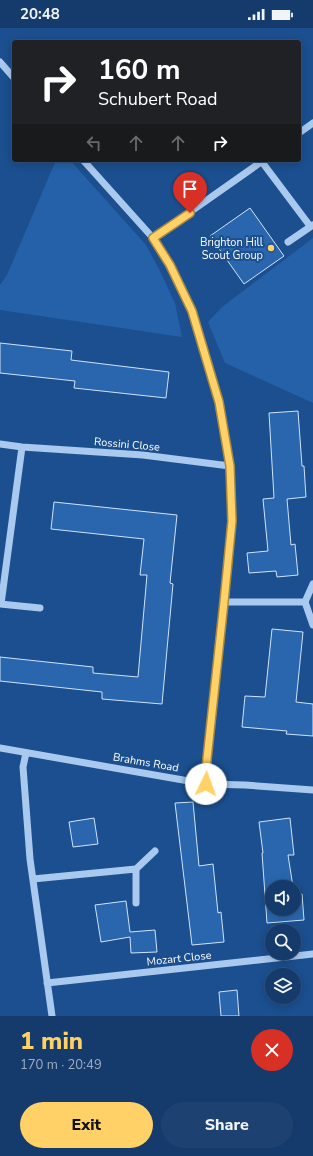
<!DOCTYPE html>
<html lang="en">
<head>
<meta charset="utf-8">
<style>
	:root { --surface:#143b6b; --page:#1d4271; --text:#f1f3f6; --muted:#9dadc1; --line:#33557e; --accent:#ffd166 }
	body { margin:0; font-family:"Nunito Sans",sans-serif; background:var(--page); color:var(--text); height:100vh; display:flex; flex-direction:column; font-size:15px; white-space:nowrap }
	* { box-sizing:border-box; margin:0 }
	p { font-size:13px; color:var(--muted) }
	.icon { flex:none; width:22px; height:22px; fill:none; stroke:currentColor; stroke-width:2; stroke-linecap:round; stroke-linejoin:round }
	.map { position:relative; height:988px; overflow:hidden }
	.sheet { display:flex; flex-direction:column; background:var(--surface); flex:1 }
	.sheet>* { flex:none }
	.guide { position:absolute; left:12px; top:12px; width:289px; height:122px; border-radius:4px; box-shadow:0 2px 10px #0003,0 0 0 1px var(--line); background:#202124; color:#fff; overflow:hidden }
	.buttons { position:absolute; left:265px; top:852px; display:grid; gap:8px }
	.buttons a { display:grid; place-items:center; width:36px; height:36px; border-radius:50%; background:var(--surface); box-shadow:0 2px 10px #0003,0 0 0 1px var(--line); font-size:20px }
	.pin { position:absolute; display:grid; place-items:center; width:34px; height:34px; color:#fff; margin:-41px -17px; border-radius:50% 50% 50% 0; rotate:-45deg; box-shadow:0 0 4px #0007 }
	.pin .icon { rotate:45deg }
	.me { position:absolute; width:44px; margin:-22px; rotate:3deg; stroke-linejoin:round; filter:drop-shadow(0 0 3px #0008) }
	.turn { display:flex; align-items:center; gap:14px; height:84px; padding:0 20px; font-size:18px }
	.turn .icon { width:52px; height:52px; stroke-width:2.5 }
	.turn b { display:block; font-size:28px; line-height:34px }
	.lanes { display:flex; align-items:center; height:38px; padding:0 20px; background:#0003; justify-content:center; gap:20px; direction:ltr }
	.lanes .off { opacity:.35 }
	.round { display:grid; place-items:center; flex:none; width:42px; height:42px; border-radius:21px; background:var(--page) }
	.summary { display:flex; align-items:center; justify-content:space-between; height:68px; padding:0 20px }
	h1 { font-size:24px; font-weight:800; line-height:30px; color:var(--accent) }
	.primary-button { display:flex; gap:8px; margin-top:auto; padding:8px 20px }
	.primary-button a { flex:1; height:46px; border-radius:24px; background:var(--accent); color:#111; font-size:16px; font-weight:800; line-height:46px; text-align:center }
	.primary-button a+a { background:var(--page); color:var(--text) }
	.status { display:flex; justify-content:space-between; align-items:center; height:28px; padding:0 20px; background:var(--surface); direction:ltr }
	.status svg { height:11px; fill:currentColor }
	.map>svg:first-child { display:block }
	.green { fill:#2461a8 }
	.building { fill:#2a66ad; stroke:#cfe3fa }
	.lines { fill:none; stroke-linecap:round; stroke-linejoin:round }
	.minor { stroke:#a9c9ee; stroke-width:7 }
	.route-casing { stroke:#a68842; stroke-width:10 }
	.route { stroke:#ffd166; stroke-width:7 }
	.poi-dot { fill:#ffd166; stroke:#1b4f8f; stroke-width:1.5 }
	.labels { text-anchor:middle; stroke-width:4; stroke-linejoin:round; paint-order:stroke }
	.poi-label { font-size:11px; fill:#fff; stroke:#1b4f8f; text-anchor:end }
	.street-label { font-size:11px; fill:#fff; stroke:#1b4f8f }
</style>
</head>
<body>
<div class="status"><b>20:48</b><svg viewBox="0 0 49 12"><path d="M0 12V9h3v3zM5 12V6h3v6zM10 12V3h3v9zM15 12V0h3v12zM26 1h20v11H26zM47 4h2v5h-2z"/></svg></div>
<div class="map">
<svg width="313" height="988" viewBox="0 0 313 988">
	<rect width="100%" height="100%" fill="#1b4f8f"/>
	<path class="green" d="M 56,132 L 70,132 L 146,217 L 159,241 L 175,275 L 182,309 L 0,282 L 0,257 L 7,247 Z
		M 313,210 L 313,375 L 225,335 L 208,294 L 222,279 Z"/>
	<path class="building" d="M 250,180 L 284,228 L 244,256 L 210,208 Z
		M 0,315 L 72,323 L 71,332 L 169,344 L 166,370 L 74,360 L 75,353 L 0,345 Z
		M 298,383 L 302,438 L 304,438 L 306,469 L 287,471 L 291,517 L 295,516 L 298,547 L 277,549 L 276,543 L 249,545 L 247,525 L 268,523 L 263,471 L 274,470 L 269,385 Z
		M 54,474 L 177,487 L 170,555 L 173,556 L 162,676 L 102,671 L 102,664 L 0,653 L 0,629 L 93,639 L 93,645 L 138,649 L 147,547 L 140,547 L 144,511 L 51,501 Z
		M 272,601 L 303,604 L 296,674 L 313,676 L 313,708 L 286,706 L 287,703 L 242,699 L 245,668 L 265,669 Z
		M 193,774 L 199,838 L 213,836 L 218,885 L 221,884 L 224,914 L 192,917 L 175,775 Z
		M 94,790 L 98,816 L 73,819 L 69,794 Z
		M 290,790 L 294,827 L 288,827 L 293,859 L 272,859 L 272,881 L 294,881 L 294,867 L 302,866 L 304,892 L 267,895 L 262,825 L 263,825 L 259,794 Z
		M 126,873 L 130,904 L 155,902 L 157,924 L 131,925 L 130,909 L 101,914 L 95,877 Z
		M 237,962 L 239,988 L 221,988 L 219,964 Z"/>
	<g class="lines">
		<path class="minor" d="M 0,34 L 14,50
			M 299,105 L 313,95
			M 83,132 L 153,210 L 170,237 L 192,283 L 219,374 L 230,438 L 232,493 L 225,574 L 207,731 L 206,756
			M 262,134 L 310,198
			M 153,210 L 264,132
			M 288,214 L 313,197
			M 0,416 L 22,419 L 143,427 L 230,438
			M 313,556 L 305,574 L 313,597
			M 225,574 L 305,574
			M 0,576 L 40,580
			M 1,576 L 22,419
			M 0,720 L 206,756 L 245,757 L 313,762
			M 26,725 L 23,739 L 30,831 L 52,988
			M 33,851 L 136,841 L 155,823
			M 136,875 L 136,841
			M 47,955 L 313,926"/>
	</g>
	<g class="lines">
		<g class="route-casing">
			<path id="route" d="M 190,185 L 153,210 L 170,237 L 192,283 L 219,374 L 230,438 L 232,493 L 224,574 L 207,731 L 206,756"/>
		</g>
		<use href="#route" class="route"/>
	</g>
	<circle class="poi-dot" cx="271" cy="220" r="4"/>
	<g class="labels">
		<g class="poi-label">
			<text x="263" y="218">Brighton Hill<tspan x="263" dy="13">Scout Group</tspan></text>
		</g>
		<g class="street-label">
			<text transform="translate(127 416) rotate(5)" y="4">Rossini Close</text>
			<text transform="translate(146 734) rotate(10)" y="4">Brahms Road</text>
			<text transform="translate(179 930) rotate(-6)" y="4">Mozart Close</text>
		</g>
	</g>
</svg>
<div class="buttons">
<a><svg class="icon" aria-label="sound" viewBox="0 0 24 24"><path d="M4 9h4l5-4v14l-5-4H4zM17 9q2 3 0 6"/></svg></a>
<a><svg class="icon" aria-label="search" viewBox="0 0 24 24"><circle cx="10" cy="10" r="6"/><path d="M15 15l6 6"/></svg></a>
<a><svg class="icon" aria-label="layers" viewBox="0 0 24 24"><path d="M12 4l9 5-9 5-9-5zM3 14l9 5 9-5"/></svg></a>
</div>
<div class="pin" style="left:190px;top:185px;background:#d93025"><svg class="icon" aria-label="arrive" viewBox="0 0 24 24"><path d="M6 21V4h12l-3 4 3 4H6"/></svg></div>
<svg class="me" style="left:206px;top:756px" viewBox="-20 -20 40 40"><circle r="19" fill="#fff"/><path d="M0-13L10 11 0 6-10 11z" fill="#ffd166"/></svg>
<div class="guide">
<div class="turn"><svg class="icon" aria-label="right" viewBox="0 0 24 24"><path d="M7 20v-9h11M14 6l5 5-5 5"/></svg><div><b>160 m</b>Schubert Road</div></div>
<div class="lanes"><svg class="icon off" aria-label="left" viewBox="0 0 24 24"><path d="M17 20v-9H6M10 6l-5 5 5 5"/></svg><svg class="icon off" aria-label="ahead" viewBox="0 0 24 24"><path d="M12 20V5M6 11l6-6 6 6"/></svg><svg class="icon off" aria-label="ahead" viewBox="0 0 24 24"><path d="M12 20V5M6 11l6-6 6 6"/></svg><svg class="icon" aria-label="right" viewBox="0 0 24 24"><path d="M7 20v-9h11M14 6l5 5-5 5"/></svg></div>
</div>
</div>
<section class="sheet">
<div class="summary"><div><h1>1 min</h1><p>170 m · 20:49</p></div><a class="round" style="background:#d93025;color:#fff"><svg class="icon" aria-label="close" viewBox="0 0 24 24"><path d="M6 6l12 12M18 6L6 18"/></svg></a></div>
<div class="primary-button"><a>Exit</a><a>Share</a></div>
</section>
</body>
</html>
